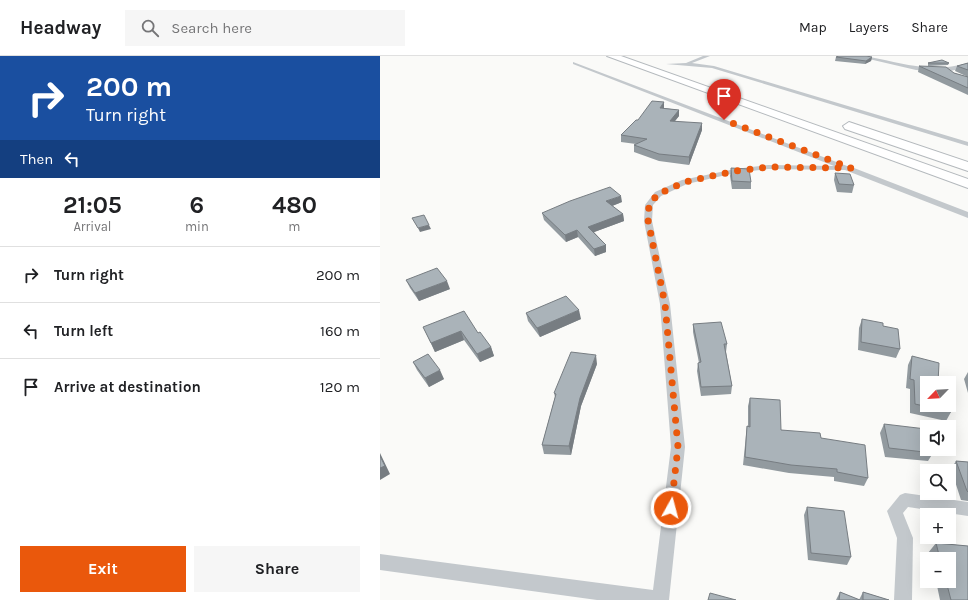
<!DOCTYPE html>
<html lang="en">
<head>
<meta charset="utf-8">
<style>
	:root { --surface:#fff; --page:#f6f6f6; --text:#202124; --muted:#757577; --line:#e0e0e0; --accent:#ea580c }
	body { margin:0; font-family:Karla,sans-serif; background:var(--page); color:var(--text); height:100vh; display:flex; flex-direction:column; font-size:15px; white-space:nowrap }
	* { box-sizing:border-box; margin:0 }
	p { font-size:13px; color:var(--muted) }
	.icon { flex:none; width:22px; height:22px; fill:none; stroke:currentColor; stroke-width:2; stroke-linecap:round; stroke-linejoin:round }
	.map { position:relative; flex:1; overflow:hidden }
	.details { display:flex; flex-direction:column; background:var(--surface); width:380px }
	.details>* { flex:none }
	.top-card { background:#1a4fa0; color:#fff; overflow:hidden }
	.needle { width:26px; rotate:245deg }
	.controls { position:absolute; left:540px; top:320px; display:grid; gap:8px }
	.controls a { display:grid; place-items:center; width:36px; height:36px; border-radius:0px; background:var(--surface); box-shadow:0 4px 16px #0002; font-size:20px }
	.pin { position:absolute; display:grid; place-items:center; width:34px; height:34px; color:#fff; margin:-41px -17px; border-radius:50% 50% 50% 0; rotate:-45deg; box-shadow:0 0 4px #0007 }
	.pin .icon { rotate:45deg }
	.me { position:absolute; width:44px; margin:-22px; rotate:7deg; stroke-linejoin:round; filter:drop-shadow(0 0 3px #0008) }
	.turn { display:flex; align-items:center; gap:14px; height:84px; padding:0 20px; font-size:18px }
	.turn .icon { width:52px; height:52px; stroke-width:2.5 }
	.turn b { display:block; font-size:28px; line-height:34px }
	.then { display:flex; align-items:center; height:38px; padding:0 20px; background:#0003; gap:8px; font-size:15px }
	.eta { display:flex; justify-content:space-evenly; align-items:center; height:68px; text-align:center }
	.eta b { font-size:24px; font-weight:700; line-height:28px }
	.action { display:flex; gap:8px; margin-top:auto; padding:8px 20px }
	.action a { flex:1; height:46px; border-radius:0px; background:var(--accent); color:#fff; font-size:16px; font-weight:700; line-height:46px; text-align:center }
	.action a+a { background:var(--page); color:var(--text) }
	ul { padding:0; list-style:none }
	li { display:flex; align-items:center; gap:12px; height:56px; padding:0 20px; border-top:1px solid var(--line) }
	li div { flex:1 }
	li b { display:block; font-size:15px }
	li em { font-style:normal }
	header { display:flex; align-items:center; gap:24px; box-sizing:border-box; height:56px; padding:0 20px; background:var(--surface); border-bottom:1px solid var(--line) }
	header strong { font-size:19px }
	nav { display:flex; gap:22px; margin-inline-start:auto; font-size:14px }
	.search { width:280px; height:36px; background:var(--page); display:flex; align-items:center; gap:10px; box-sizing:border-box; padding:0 14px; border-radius:0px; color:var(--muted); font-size:15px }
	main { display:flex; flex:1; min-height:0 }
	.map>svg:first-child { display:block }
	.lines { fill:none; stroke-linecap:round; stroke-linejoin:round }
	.highway-casing { stroke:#b4b9bd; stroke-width:2 }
	.street { fill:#c3c8cc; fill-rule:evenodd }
	.highway { fill:#fff; fill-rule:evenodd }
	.wall { fill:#929a9f }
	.shaded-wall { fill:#777d82 }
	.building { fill:#aab3b9; stroke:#777d82 }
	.route { stroke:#ea580c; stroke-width:7; stroke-dasharray:0 12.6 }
</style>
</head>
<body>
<header>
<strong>Headway</strong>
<div class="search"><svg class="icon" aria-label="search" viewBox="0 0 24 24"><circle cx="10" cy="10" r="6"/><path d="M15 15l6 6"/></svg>Search here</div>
<nav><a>Map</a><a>Layers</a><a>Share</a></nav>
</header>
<main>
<section class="details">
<div class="top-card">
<div class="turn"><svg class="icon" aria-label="right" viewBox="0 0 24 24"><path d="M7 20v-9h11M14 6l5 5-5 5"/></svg><div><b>200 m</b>Turn right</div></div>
<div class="then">Then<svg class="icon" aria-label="left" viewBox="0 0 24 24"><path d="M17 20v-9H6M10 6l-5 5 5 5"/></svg></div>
</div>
<div class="eta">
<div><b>21:05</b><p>Arrival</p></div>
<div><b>6</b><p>min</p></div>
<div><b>480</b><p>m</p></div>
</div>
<ul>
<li><svg class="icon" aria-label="right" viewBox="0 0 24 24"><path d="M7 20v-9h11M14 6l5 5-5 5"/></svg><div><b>Turn right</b></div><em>200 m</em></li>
<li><svg class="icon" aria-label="left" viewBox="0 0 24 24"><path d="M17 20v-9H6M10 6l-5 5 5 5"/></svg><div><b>Turn left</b></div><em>160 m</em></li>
<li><svg class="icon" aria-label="arrive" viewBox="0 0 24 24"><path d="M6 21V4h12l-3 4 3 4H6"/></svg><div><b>Arrive at destination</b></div><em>120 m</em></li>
</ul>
<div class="action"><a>Exit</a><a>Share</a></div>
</section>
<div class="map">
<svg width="588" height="544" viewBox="0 0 588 544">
	<rect width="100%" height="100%" fill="#fafaf8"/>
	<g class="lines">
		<g class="highway-casing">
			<path id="highway" d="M 227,0 L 241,0 L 588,123 L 588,132 Z
				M 469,66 L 588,106 L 588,115 L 465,73 L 463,70 Z"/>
		</g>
		<path class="street" d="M 323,0 L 330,0 L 312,7 L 334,10 L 588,86 L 588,90 L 332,12 L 286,8 L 306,7 Z
			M 476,0 C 496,0 516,8 536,10 C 554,13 570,12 588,7 L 588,11 L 566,16 L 536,14 Z
			M 193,6 L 467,110 L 474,110 L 474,112 L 588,156 L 588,162 L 465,114 L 388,113 L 355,117 L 307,128 L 281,140 L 273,149 L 272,165 L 290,248 L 305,391 L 289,544 L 217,544 L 0,514 L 0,498 L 273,534 L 291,391 L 280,248 L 264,165 L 265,149 L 275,136 L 302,124 L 355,113 L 388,109 L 454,110 L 193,8 Z
			M 525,437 L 588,446 L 588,460 L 528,451 L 523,457 L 533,482 L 532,544 L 514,544 L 517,482 L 507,455 L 520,439 Z"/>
		<use href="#highway" class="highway"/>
	</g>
	<path class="wall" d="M 456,1 L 492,1 L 491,5 L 485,8 L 455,5 Z
		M 548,7 L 569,7 L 568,9 L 548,10 Z
		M 588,7 L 588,21 L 575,15 L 577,10 Z
		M 539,10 L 574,17 L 588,21 L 588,39 L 538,16 Z
		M 284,52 L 299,54 L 299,60 L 295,65 L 322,74 L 309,109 L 279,105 L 254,96 L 254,89 L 256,88 L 241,86 L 241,79 L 258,64 Z
		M 351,112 L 371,126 L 371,133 L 352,133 L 350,120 Z
		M 455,117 L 474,129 L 472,137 L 457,136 L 454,124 Z
		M 242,146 L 232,150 L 243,158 L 244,165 L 214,176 L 226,189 L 226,196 L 215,200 L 198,181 L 186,186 L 164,164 L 162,157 Z
		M 26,224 L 70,233 L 39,245 L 30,232 Z
		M 146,257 L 201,263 L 160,281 L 148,265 Z
		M 482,263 L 503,270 L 520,293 L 516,302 L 478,294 L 479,272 Z
		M 313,268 L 347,288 L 346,296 L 352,330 L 351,338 L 321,340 L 317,315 L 318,307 L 319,307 L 313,276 Z
		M 43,271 L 98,277 L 111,291 L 114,300 L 100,306 L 84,284 L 55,296 Z
		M 532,300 L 547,327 L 571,356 L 566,365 L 530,357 L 530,333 L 526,332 L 528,309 Z
		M 33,306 L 64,323 L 49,331 L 37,314 Z
		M 217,308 L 201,350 L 191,399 L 164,398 L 162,389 L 175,341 L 174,337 Z
		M 588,316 L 588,337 L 584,323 Z
		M 370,342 L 401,374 L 441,382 L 488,422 L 484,430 L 454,425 L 454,421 L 409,417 L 363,409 L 366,379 L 367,370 L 368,370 L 368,350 Z
		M 504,368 L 553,397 L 548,405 L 505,401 L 500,377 Z
		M 576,405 L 588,406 L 588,445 L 581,444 L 571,413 Z
		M 427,451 L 471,501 L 467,509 L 428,504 L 424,459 Z
		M 556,487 L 588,490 L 588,544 L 560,544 L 556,525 L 569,525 L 569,503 L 550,503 L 548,497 Z
		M 460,536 L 479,544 L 483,536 L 509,544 L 456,544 Z"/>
	<path class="shaded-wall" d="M 492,1 L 491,5 L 485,8 L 486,5 Z
		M 284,46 L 284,52 L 280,52 Z
		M 299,54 L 299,60 L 290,71 L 290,65 Z
		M 322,67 L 322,74 L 309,109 L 309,101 Z
		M 241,140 L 242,146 L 227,152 L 226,145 Z
		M 243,158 L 244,165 L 209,178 L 208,171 Z
		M 49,169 L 51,173 L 40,176 L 38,172 Z
		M 197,174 L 198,181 L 186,186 L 185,179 Z
		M 226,189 L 226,196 L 215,200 L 214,193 Z
		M 67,225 L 70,233 L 39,245 L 35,237 Z
		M 199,254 L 201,263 L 160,281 L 157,272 Z
		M 81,275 L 84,284 L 55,296 L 51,287 Z
		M 111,291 L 114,300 L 100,306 L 97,298 Z
		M 216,299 L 217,308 L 201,350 L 191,399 L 189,390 L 200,342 Z
		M 60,314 L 64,323 L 49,331 L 45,322 Z
		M 0,397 L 10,418 L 0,424 Z"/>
	<path class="building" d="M 459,0 L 486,0 L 492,1 L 486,5 L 456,1 Z
		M 562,4 L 569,7 L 548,7 Z
		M 588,7 L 588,14 L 577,10 Z
		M 539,10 L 566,11 L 574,17 L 588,21 L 588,32 Z
		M 272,45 L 284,46 L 280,52 L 299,54 L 290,65 L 322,67 L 309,101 L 279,98 L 254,89 L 267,83 L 241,79 L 256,64 L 258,64 Z
		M 351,112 L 369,113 L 371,126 L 352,125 Z
		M 455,117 L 470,118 L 474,129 L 459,128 Z
		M 230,131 L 241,140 L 226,145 L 243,158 L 208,171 L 226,189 L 214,193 L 197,174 L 185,179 L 162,157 L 190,145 Z
		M 44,159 L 49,169 L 38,172 L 32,162 Z
		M 57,212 L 67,225 L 35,237 L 26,224 Z
		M 186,240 L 199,254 L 157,272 L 146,257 Z
		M 84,255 L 98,277 L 100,276 L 111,291 L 97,298 L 81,275 L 51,287 L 43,271 Z
		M 482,263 L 503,267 L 503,270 L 518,273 L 520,293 L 481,286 Z
		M 341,266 L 347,288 L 344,288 L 352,330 L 321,331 L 318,307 L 321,306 L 313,268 Z
		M 191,296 L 216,299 L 200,342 L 189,390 L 162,389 L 176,338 L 174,337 Z
		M 48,298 L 60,314 L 45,322 L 33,306 Z
		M 532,300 L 559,307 L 558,327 L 547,327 L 547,349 L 569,349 L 569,337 L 571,356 L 535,348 L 534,324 L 530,323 Z
		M 370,342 L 400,344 L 401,374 L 440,377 L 441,382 L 485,389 L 488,422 L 457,416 L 457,413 L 411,409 L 365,401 L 367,370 L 370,371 Z
		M 504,368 L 546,373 L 547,376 L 547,393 L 552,393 L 553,397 L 509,392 Z
		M 0,400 L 5,410 L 0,412 Z
		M 576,405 L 588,406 L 588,436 L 587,435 Z
		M 427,451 L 464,455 L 471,501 L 431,497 Z
		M 556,487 L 588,490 L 588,544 L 571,544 L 566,525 L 569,525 L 569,503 L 560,503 Z
		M 460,536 L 480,544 L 459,544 Z
		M 483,536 L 509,544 L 483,544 Z
		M 330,537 L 356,544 L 328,544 Z"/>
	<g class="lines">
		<path class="route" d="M 291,452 L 298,391 L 285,248 L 268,164 L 269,149 L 278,138 L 305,126 L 355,115 L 388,111 L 471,112 L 344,64"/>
	</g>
</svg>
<div class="controls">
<a><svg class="needle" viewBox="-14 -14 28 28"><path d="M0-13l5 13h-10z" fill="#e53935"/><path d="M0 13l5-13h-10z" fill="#757577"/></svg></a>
<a><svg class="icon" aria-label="sound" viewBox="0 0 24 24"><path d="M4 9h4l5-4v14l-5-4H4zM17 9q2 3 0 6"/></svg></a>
<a><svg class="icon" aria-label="search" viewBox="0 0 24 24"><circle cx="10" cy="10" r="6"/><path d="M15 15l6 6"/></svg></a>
<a>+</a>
<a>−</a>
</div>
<div class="pin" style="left:344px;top:64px;background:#d93025"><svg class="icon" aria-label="arrive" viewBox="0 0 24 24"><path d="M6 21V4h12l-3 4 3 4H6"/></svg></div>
<svg class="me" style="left:291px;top:452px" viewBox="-20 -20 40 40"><circle r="17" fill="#ea580c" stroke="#fff" stroke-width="3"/><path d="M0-11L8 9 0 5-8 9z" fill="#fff"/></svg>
</div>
</main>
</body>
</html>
